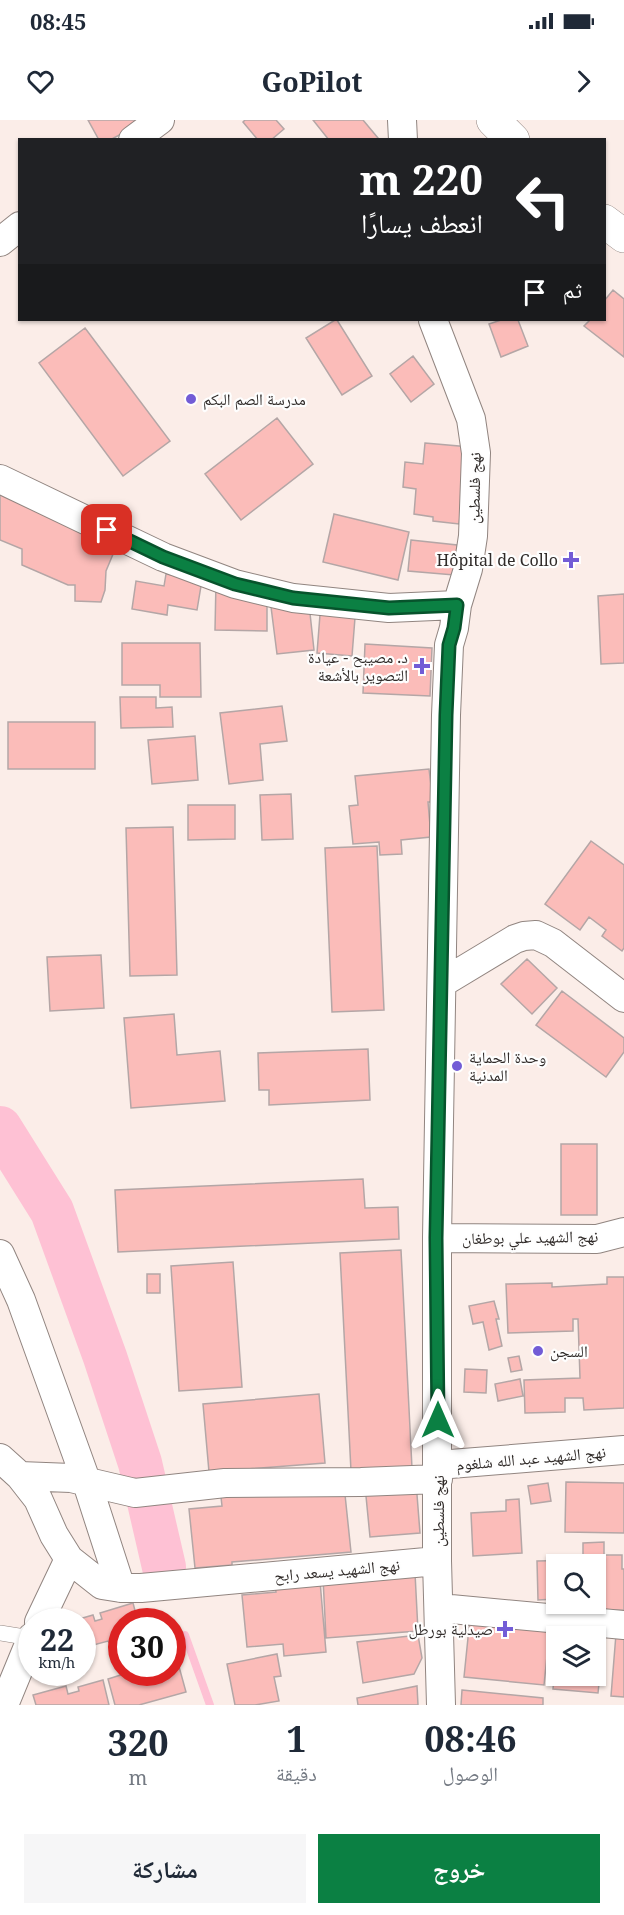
<!DOCTYPE html>
<html lang="ar">
<head>
<meta charset="utf-8">
<style>
	:root { --surface:#fff; --page:#f6f6f7; --text:#1f2937; --muted:#747a83; --accent:#0b8043 }
	body { margin:0; font-family:"Noto Serif","Noto Naskh Arabic",serif; background:var(--page); color:var(--text); direction:rtl; height:100vh; display:flex; flex-direction:column; font-size:22px; white-space:nowrap }
	* { box-sizing:border-box; margin:0 }
	p { font-size:20px; color:var(--muted) }
	.icon { flex:none; width:33px; height:33px; fill:none; stroke:currentColor; stroke-width:2; stroke-linecap:round; stroke-linejoin:round }
	.map { position:relative; height:1585px; overflow:hidden; direction:ltr }
	.details { display:flex; flex-direction:column; background:var(--surface); flex:1 }
	.details>* { flex:none }
	.hud { position:absolute; left:18px; top:18px; width:588px; height:183px; border-radius:0px; box-shadow:0 2px 4px #0004; direction:rtl; background:#202124; color:#fff; overflow:hidden }
	.controls { position:absolute; left:546px; top:1434px; display:grid; gap:12px }
	.controls a { display:grid; place-items:center; width:60px; height:60px; border-radius:0px; background:var(--surface); box-shadow:0 2px 4px #0004; font-size:30px }
	.speed { position:absolute; left:18px; top:1488px; display:flex; gap:12px; font-size:30px; font-weight:700; text-align:center }
	.speed>* { display:grid; place-content:center; width:78px; height:78px; border-radius:50%; background:var(--surface); box-shadow:0 2px 4px #0004; line-height:1 }
	.speed small { font-size:15px; font-weight:400 }
	.speed .limit { border:9px solid #d22; background:#fff; color:#111 }
	.pin { position:absolute; display:grid; place-items:center; width:51px; height:51px; color:#fff; margin:-26px; border-radius:12px; box-shadow:0 3px 9px #0006 }
	.me { position:absolute; width:66px; margin:-33px; rotate:0deg; stroke-linejoin:round; filter:drop-shadow(0 0 4px #0008) }
	.turn { display:flex; align-items:center; gap:21px; height:126px; padding:0 24px; font-size:27px }
	.turn .icon { width:78px; height:78px; stroke-width:2.5 }
	.turn b { display:block; font-size:42px; line-height:51px }
	.then { display:flex; align-items:center; height:57px; padding:0 24px; background:#0003; gap:12px; font-size:22px }
	.eta { display:flex; justify-content:space-evenly; align-items:center; height:102px; text-align:center }
	.eta b { font-size:36px; font-weight:700; line-height:42px }
	.action { display:flex; gap:12px; margin-top:auto; padding:12px 24px }
	.action a { flex:1; height:69px; border-radius:0px; background:var(--accent); color:#fff; font-size:24px; font-weight:700; line-height:69px; text-align:center }
	.action a+a { background:var(--page); color:var(--text) }
	.status { display:flex; justify-content:space-between; align-items:center; height:42px; padding:0 30px; background:var(--surface); direction:ltr }
	.status svg { height:16px; fill:currentColor }
	header { display:flex; justify-content:space-between; align-items:center; height:78px; padding:0 24px; background:var(--surface); font-size:27px; font-weight:700 }
	.map>svg:first-child { display:block }
	.lines { fill:none; stroke-linecap:round; stroke-linejoin:round }
	.stream { stroke:#fec1d4; stroke-width:8 }
	.river { stroke:#fec1d4; stroke-width:44 }
	.building { fill:#fbbcb9; stroke:#b4a6a6; stroke-width:1.5 }
	.service-casing { stroke:#918580; stroke-width:16 }
	.minor-casing { stroke:#918580; stroke-width:30 }
	.tertiary-casing { stroke:#918580; stroke-width:34 }
	.service { stroke:#fff; stroke-width:15 }
	.minor { stroke:#fff; stroke-width:28 }
	.tertiary { stroke:#fff; stroke-width:33 }
	.route-casing { stroke:#07532c; stroke-width:15 }
	.route { stroke:#0b8043; stroke-width:10 }
	.poi-dot { fill:#725cd6; stroke:#fefefe; stroke-width:2 }
	.labels { text-anchor:middle; stroke-width:4.5; stroke-linejoin:round; paint-order:stroke }
	.poi-label { font-size:16px; fill:#302b29; stroke:#fefefe; text-anchor:start }
	.street-label { font-size:16px; fill:#302b29; stroke:#fefefe }
</style>
</head>
<body>
<div class="status"><b>08:45</b><svg viewBox="0 0 49 12"><path d="M0 12V9h3v3zM5 12V6h3v6zM10 12V3h3v9zM15 12V0h3v12zM26 1h20v11H26zM47 4h2v5h-2z"/></svg></div>
<header><svg class="icon" aria-label="forward" viewBox="0 0 24 24"><path d="M9 5l7 7-7 7"/></svg>GoPilot<svg class="icon" aria-label="heart" viewBox="0 0 24 24"><path d="M12 20l-8-8c-3-5 5-10 8-4 3-6 11-1 8 4z"/></svg></header>
<div class="map">
<svg width="624" height="1585" viewBox="0 0 624 1585">
	<rect width="100%" height="100%" fill="#fbede8"/>
	<g class="lines">
		<path class="stream" d="M 185,1515 L 210,1585"/>
		<path class="river" d="M 0,1008 L 52,1091 L 105,1237 L 140,1343 L 164,1447"/>
	</g>
	<path class="building" d="M 88,0 L 143,0 L 144,2 L 110,20 L 99,20 Z
		M 245,0 L 276,0 L 284,9 L 271,20 L 258,20 L 243,2 Z
		M 313,0 L 363,0 L 378,18 L 376,20 L 329,20 Z
		M 613,170 L 624,179 L 624,237 L 584,206 L 590,200 L 604,200 L 604,181 Z
		M 335,200 L 337,200 L 372,256 L 342,275 L 306,218 Z
		M 501,200 L 518,200 L 528,226 L 501,237 L 489,204 Z
		M 85,208 L 170,321 L 123,356 L 39,243 Z
		M 413,236 L 434,264 L 411,282 L 390,254 Z
		M 277,298 L 313,344 L 241,400 L 205,354 Z
		M 425,323 L 470,327 L 459,404 L 433,401 L 433,397 L 414,394 L 416,369 L 403,367 L 405,342 L 423,344 Z
		M 0,369 L 119,420 L 106,451 L 105,470 L 101,482 L 75,481 L 75,465 L 68,465 L 22,445 L 22,429 L 0,420 Z
		M 334,394 L 409,412 L 398,460 L 323,442 Z
		M 411,420 L 457,425 L 454,455 L 408,451 Z
		M 166,454 L 202,460 L 197,490 L 168,485 L 167,495 L 132,489 L 136,461 L 164,466 Z
		M 216,462 L 267,473 L 267,511 L 215,510 Z
		M 624,474 L 624,543 L 601,544 L 598,476 Z
		M 308,475 L 314,530 L 277,534 L 270,479 Z
		M 321,482 L 356,485 L 352,536 L 317,533 Z
		M 122,523 L 200,523 L 201,577 L 160,577 L 160,565 L 122,565 Z
		M 365,524 L 432,528 L 430,576 L 363,573 Z
		M 120,577 L 156,577 L 156,588 L 172,587 L 173,607 L 121,608 Z
		M 282,586 L 287,621 L 260,624 L 263,660 L 229,664 L 220,593 Z
		M 8,602 L 95,602 L 95,649 L 8,649 Z
		M 195,616 L 198,660 L 152,664 L 148,620 Z
		M 429,649 L 433,682 L 428,682 L 431,717 L 401,720 L 402,734 L 380,735 L 379,722 L 353,724 L 349,686 L 358,685 L 355,656 Z
		M 291,674 L 293,719 L 262,720 L 260,675 Z
		M 188,685 L 235,685 L 235,719 L 188,720 Z
		M 173,707 L 177,855 L 130,856 L 126,708 Z
		M 591,721 L 624,745 L 624,828 L 622,831 L 602,816 L 606,810 L 589,797 L 580,810 L 545,784 Z
		M 377,726 L 384,890 L 332,892 L 325,728 Z
		M 101,835 L 104,888 L 50,891 L 47,837 Z
		M 527,839 L 557,868 L 532,894 L 501,864 Z
		M 562,871 L 624,918 L 624,932 L 606,957 L 536,905 Z
		M 174,894 L 177,935 L 220,931 L 225,981 L 131,988 L 124,898 Z
		M 368,929 L 370,980 L 269,985 L 269,970 L 259,970 L 258,933 Z
		M 561,1024 L 597,1024 L 597,1095 L 561,1095 Z
		M 363,1059 L 365,1088 L 398,1087 L 399,1119 L 118,1132 L 115,1070 Z
		M 401,1130 L 412,1348 L 351,1351 L 340,1133 Z
		M 233,1142 L 242,1267 L 179,1271 L 171,1146 Z
		M 147,1154 L 160,1154 L 160,1173 L 147,1173 Z
		M 607,1157 L 624,1157 L 624,1288 L 584,1290 L 583,1278 L 565,1278 L 565,1292 L 525,1293 L 524,1260 L 580,1258 L 578,1199 L 573,1199 L 573,1211 L 508,1213 L 506,1164 L 552,1163 L 552,1167 L 607,1164 Z
		M 494,1181 L 499,1199 L 496,1199 L 502,1226 L 489,1230 L 483,1202 L 473,1204 L 469,1186 Z
		M 519,1236 L 522,1250 L 511,1252 L 508,1238 Z
		M 465,1249 L 487,1250 L 486,1273 L 464,1272 Z
		M 520,1259 L 523,1276 L 498,1281 L 495,1264 Z
		M 319,1274 L 325,1343 L 209,1352 L 203,1284 Z
		M 416,1362 L 420,1413 L 370,1417 L 365,1366 Z
		M 566,1362 L 624,1363 L 624,1413 L 565,1412 Z
		M 548,1363 L 551,1381 L 531,1384 L 528,1366 Z
		M 344,1365 L 351,1432 L 232,1442 L 232,1445 L 195,1448 L 189,1389 L 222,1386 L 221,1377 Z
		M 519,1379 L 522,1433 L 473,1436 L 471,1393 L 506,1391 L 506,1380 Z
		M 604,1422 L 604,1435 L 622,1435 L 622,1449 L 624,1449 L 624,1490 L 570,1492 L 570,1484 L 596,1484 L 596,1444 L 556,1444 L 556,1479 L 538,1480 L 537,1441 L 583,1440 L 583,1423 Z
		M 415,1453 L 418,1511 L 326,1518 L 323,1458 Z
		M 320,1461 L 326,1532 L 284,1536 L 283,1524 L 247,1527 L 242,1475 L 276,1472 L 275,1465 Z
		M 133,1483 L 138,1502 L 122,1502 L 122,1521 L 110,1524 L 108,1521 L 82,1528 L 82,1502 L 69,1502 L 93,1495 L 95,1501 L 102,1499 L 100,1493 Z
		M 470,1498 L 550,1507 L 544,1565 L 464,1557 Z
		M 559,1512 L 604,1517 L 598,1573 L 553,1569 L 556,1532 L 556,1556 L 596,1556 L 596,1516 L 558,1516 Z
		M 616,1514 L 624,1515 L 624,1577 L 611,1576 Z
		M 418,1515 L 422,1538 L 414,1554 L 363,1563 L 357,1522 Z
		M 277,1534 L 281,1556 L 274,1557 L 279,1581 L 255,1585 L 235,1585 L 227,1544 Z
		M 178,1543 L 186,1572 L 139,1585 L 115,1585 L 108,1559 L 130,1552 L 142,1552 L 143,1557 L 149,1555 L 149,1552 L 172,1552 L 172,1544 Z
		M 103,1560 L 109,1585 L 36,1585 L 33,1575 L 66,1566 L 68,1574 L 79,1571 L 78,1567 Z
		M 417,1566 L 418,1585 L 358,1585 L 357,1578 Z
		M 462,1570 L 543,1578 L 543,1585 L 461,1585 Z"/>
	<g class="lines">
		<g class="service-casing">
			<path id="service" d="M 0,1513 L 31,1518"/>
		</g>
		<g class="minor-casing">
			<path id="minor" d="M 402,0 L 403,20
				M 133,20 L 160,0
				M 0,122 L 20,106
				M 433,200 L 471,299 L 476,333 L 473,416 L 468,449 L 457,485 L 454,508 L 449,525 L 446,595 L 437,1118 L 437,1441 L 441,1585
				M 0,359 L 163,437 L 235,464 L 293,478 L 389,488 L 457,485
				M 442,863 L 515,819 L 524,816 L 536,815 L 553,823 L 624,878
				M 437,1118 L 597,1119 L 624,1112
				M 0,1134 L 21,1180 L 87,1363 L 121,1468
				M 0,1338 L 20,1356 L 38,1379 L 54,1415 L 69,1439 L 102,1465 L 121,1468 L 141,1468 L 437,1441
				M 438,1345 L 624,1330
				M 20,1356 L 71,1358 L 135,1373 L 225,1363 L 361,1362 L 438,1359
				M 440,1488 L 624,1505
				M 39,1502 L 69,1439
				M 4,1585 L 32,1517"/>
		</g>
		<g class="tertiary-casing">
			<path id="tertiary" d="M 493,0 L 513,20
				M 604,101 L 624,116"/>
		</g>
		<use href="#service" class="service"/>
		<use href="#minor" class="minor"/>
		<use href="#tertiary" class="tertiary"/>
	</g>
	<g class="lines">
		<g class="route-casing">
			<path id="route" d="M 107,410 L 163,437 L 235,464 L 293,478 L 389,488 L 457,485 L 454,508 L 449,525 L 446,595 L 436,1118 L 438,1300"/>
		</g>
		<use href="#route" class="route"/>
	</g>
	<g class="poi-dot">
		<circle cx="191" cy="279" r="6"/>
		<path d="M568 431h6v6h6v6h-6v6h-6v-6h-6v-6h6z"/>
		<path d="M419 537h6v6h6v6h-6v6h-6v-6h-6v-6h6z"/>
		<circle cx="457" cy="946" r="6"/>
		<circle cx="538" cy="1231" r="6"/>
		<path d="M502 1500h6v6h6v6h-6v6h-6v-6h-6v-6h6z"/>
	</g>
	<g class="labels">
		<g class="poi-label">
			<text x="203" y="285">مدرسة الصم البكم</text>
			<text x="558" y="446" text-anchor="end">Hôpital de Collo</text>
			<text x="408" y="543" text-anchor="end">د. مصيبح - عيادة<tspan x="408" dy="18">التصوير بالأشعة</tspan></text>
			<text x="469" y="943">وحدة الحماية<tspan x="469" dy="18">المدنية</tspan></text>
			<text x="550" y="1237">السجن</text>
			<text x="493" y="1515" text-anchor="end">صيدلية بورطل</text>
		</g>
		<g class="street-label">
			<text transform="translate(474 368) rotate(-89)" y="6">نهج فلسطين</text>
			<text transform="translate(530 1117) rotate(-1)" y="6">نهج الشهيد علي بوطغان</text>
			<text transform="translate(531 1338) rotate(-5)" y="6">نهج الشهيد عبد الله شلغوم</text>
			<text transform="translate(438 1391) rotate(-90)" y="6">نهج فلسطين</text>
			<text transform="translate(337 1450) rotate(-5)" y="6">نهج الشهيد يسعد رابح</text>
		</g>
	</g>
</svg>
<div class="controls">
<a><svg class="icon" aria-label="search" viewBox="0 0 24 24"><circle cx="10" cy="10" r="6"/><path d="M15 15l6 6"/></svg></a>
<a><svg class="icon" aria-label="layers" viewBox="0 0 24 24"><path d="M12 4l9 5-9 5-9-5zM3 14l9 5 9-5"/></svg></a>
</div>
<div class="speed"><div>22<small>km/h</small></div><div class="limit">30</div></div>
<div class="pin" style="left:107px;top:410px;background:#d93025"><svg class="icon" aria-label="arrive" viewBox="0 0 24 24"><path d="M6 21V4h12l-3 4 3 4H6"/></svg></div>
<svg class="me" style="left:438px;top:1300px" viewBox="-20 -20 40 40"><path d="M0-17L14 15 0 8-14 15z" fill="#0b8043" stroke="#fff" stroke-width="4"/></svg>
<div class="hud">
<div class="turn"><svg class="icon" aria-label="left" viewBox="0 0 24 24"><path d="M17 20v-9H6M10 6l-5 5 5 5"/></svg><div><b>220 m</b>انعطف يسارًا</div></div>
<div class="then">ثم<svg class="icon" aria-label="arrive" viewBox="0 0 24 24"><path d="M6 21V4h12l-3 4 3 4H6"/></svg></div>
</div>
</div>
<section class="details">
<div class="eta">
<div><b>08:46</b><p>الوصول</p></div>
<div><b>1</b><p>دقيقة</p></div>
<div><b>320</b><p>m</p></div>
</div>
<div class="action"><a>خروج</a><a>مشاركة</a></div>
</section>
</body>
</html>
